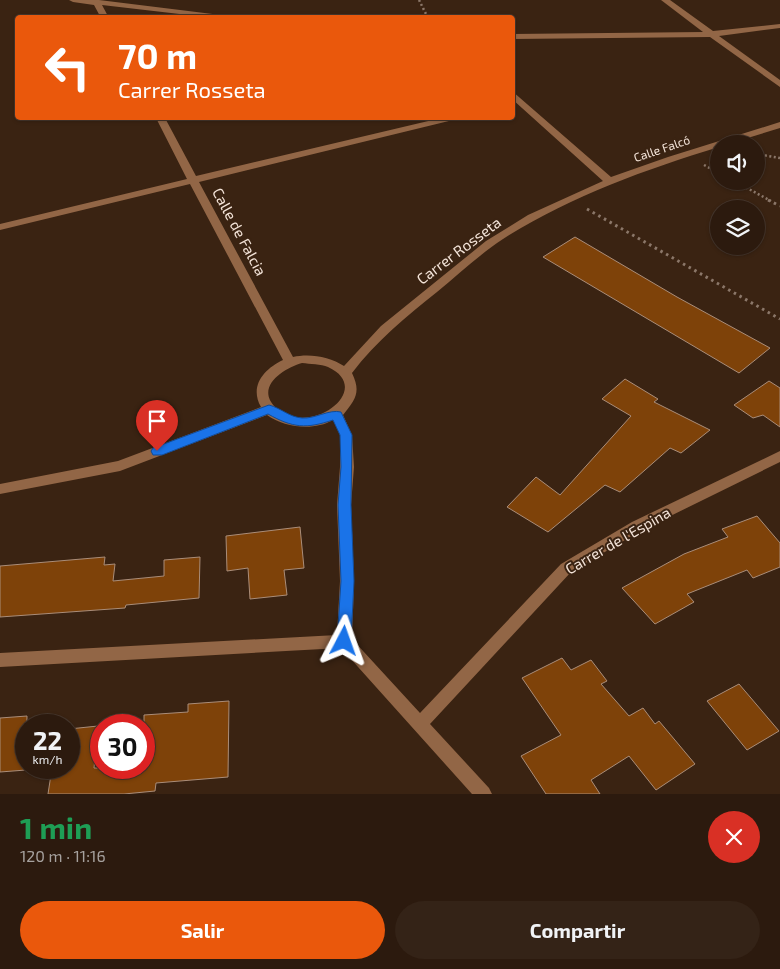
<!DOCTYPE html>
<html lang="es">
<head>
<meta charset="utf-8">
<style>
	:root { --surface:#2c1a0e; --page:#342317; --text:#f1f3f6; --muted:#a6a19e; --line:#48382e; --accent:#ea580c }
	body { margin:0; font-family:"Exo 2",sans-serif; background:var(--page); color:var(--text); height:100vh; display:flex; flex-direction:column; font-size:19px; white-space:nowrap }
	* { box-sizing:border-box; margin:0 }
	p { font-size:16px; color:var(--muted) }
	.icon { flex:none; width:28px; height:28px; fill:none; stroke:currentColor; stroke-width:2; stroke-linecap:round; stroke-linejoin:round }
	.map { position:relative; height:794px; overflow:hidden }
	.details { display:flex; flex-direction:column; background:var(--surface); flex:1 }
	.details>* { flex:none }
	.hud { position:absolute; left:15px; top:15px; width:500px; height:105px; border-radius:5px; box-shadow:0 1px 4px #0004,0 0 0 1px var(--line); background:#ea580c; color:#fff; overflow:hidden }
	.controls { position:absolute; left:710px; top:135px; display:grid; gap:10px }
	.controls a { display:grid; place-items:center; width:55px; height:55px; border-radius:50%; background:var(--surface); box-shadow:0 1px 4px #0004,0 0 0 1px var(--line); font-size:25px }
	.speed { position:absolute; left:15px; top:714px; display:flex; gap:10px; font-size:25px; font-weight:700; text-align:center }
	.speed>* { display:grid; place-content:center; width:65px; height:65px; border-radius:50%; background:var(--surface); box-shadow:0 1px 4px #0004,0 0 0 1px var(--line); line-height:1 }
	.speed small { font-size:12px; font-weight:400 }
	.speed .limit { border:8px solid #d22; background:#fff; color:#111 }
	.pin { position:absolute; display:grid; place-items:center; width:42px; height:42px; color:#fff; margin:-51px -21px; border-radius:50% 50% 50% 0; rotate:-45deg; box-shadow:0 0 5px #0007 }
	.pin .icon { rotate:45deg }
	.me { position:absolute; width:55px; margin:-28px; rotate:4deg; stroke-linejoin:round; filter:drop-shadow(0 0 4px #0008) }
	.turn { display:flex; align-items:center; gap:18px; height:105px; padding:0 20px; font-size:22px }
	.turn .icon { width:65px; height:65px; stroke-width:2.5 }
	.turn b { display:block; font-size:35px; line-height:42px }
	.round { display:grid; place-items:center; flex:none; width:52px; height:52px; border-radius:26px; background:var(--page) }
	.headline { display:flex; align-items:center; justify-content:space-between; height:85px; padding:0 20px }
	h1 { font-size:30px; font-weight:700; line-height:38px; color:#1e9e55 }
	.button { display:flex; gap:10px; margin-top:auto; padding:10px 20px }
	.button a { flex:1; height:58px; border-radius:30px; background:var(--accent); color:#fff; font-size:20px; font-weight:700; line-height:58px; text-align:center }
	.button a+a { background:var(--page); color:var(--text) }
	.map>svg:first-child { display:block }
	.building { fill:#7e4209; stroke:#aa8d79 }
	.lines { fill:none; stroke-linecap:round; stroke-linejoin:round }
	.path-far1 { stroke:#8b7769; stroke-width:2.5; stroke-dasharray:2 2.5; stroke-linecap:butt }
	.path { stroke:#8b7769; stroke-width:3; stroke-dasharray:2.5 4; stroke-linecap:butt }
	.minor { fill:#926646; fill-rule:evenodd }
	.route { fill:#1a73e8; stroke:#114b97 }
	.labels { text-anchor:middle; stroke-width:4; stroke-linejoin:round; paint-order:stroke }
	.far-street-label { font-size:12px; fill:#f4e4d9; stroke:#3a2312 }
	.street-label { font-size:15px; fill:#f4e4d9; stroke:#3a2312 }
</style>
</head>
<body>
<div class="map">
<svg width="780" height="794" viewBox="0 0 780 794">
	<rect width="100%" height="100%" fill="#3a2312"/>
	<path class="building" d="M 575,237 L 677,297 L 770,348 L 739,373 L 543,257 Z
		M 625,379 L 658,399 L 654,402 L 710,430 L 681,453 L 670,448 L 620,492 L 605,485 L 548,532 L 507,507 L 536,477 L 560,495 L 631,416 L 602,399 Z
		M 769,381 L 780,388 L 780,427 L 763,415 L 753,418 L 734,405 Z
		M 757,516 L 780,543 L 780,567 L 753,578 L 747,570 L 687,594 L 694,602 L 655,624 L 622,588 L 684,554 L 728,537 L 722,529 Z
		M 300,527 L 304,568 L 284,570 L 287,595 L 250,599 L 248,568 L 227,571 L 226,536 Z
		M 105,557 L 104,565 L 115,564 L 113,581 L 164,576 L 164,560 L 200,557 L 199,598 L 126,605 L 125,608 L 0,617 L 0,566 Z
		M 562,658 L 571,670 L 591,660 L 607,681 L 601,684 L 629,716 L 643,708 L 655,724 L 659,721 L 695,764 L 656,790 L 629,756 L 591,780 L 600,794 L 546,794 L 521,756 L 561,735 L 522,678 Z
		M 739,684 L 779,731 L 747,750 L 707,701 Z
		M 229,701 L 228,777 L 156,783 L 155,791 L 124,794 L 48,794 L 52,768 L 69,768 L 69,729 L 98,726 L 94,768 L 144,768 L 144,715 L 188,712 L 188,704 Z
		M 27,716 L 26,770 L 0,772 L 0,718 Z"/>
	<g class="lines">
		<path class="path-far1" d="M 419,0 L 428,18
			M 756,154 L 780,158
			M 704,165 L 719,173
			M 734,181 L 771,201"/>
		<path class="path" d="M 768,200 L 780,206
			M 587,209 L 780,319"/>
		<path class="minor" d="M 69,0 L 99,0 L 245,18 L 214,18 L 102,5 L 109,18 L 101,18 L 94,5 L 73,2 Z
			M 661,0 L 670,0 L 713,31 L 780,24 L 780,28 L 719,36 L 780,80 L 780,87 L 710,37 L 512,39 L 512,34 L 703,32 Z
			M 512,91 L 611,177 L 668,157 L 780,122 L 780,128 L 728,144 L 719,144 L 719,147 C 644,170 569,197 503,239 C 479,255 459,274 437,292 C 407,316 376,341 352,373 C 361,392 356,399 343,415 L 352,435 L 354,467 L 351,505 L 354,581 L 352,639 L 420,713 L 561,564 L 632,522 L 780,451 L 780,462 L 642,530 L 571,572 L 430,724 L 489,788 L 492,794 L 472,794 L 341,648 L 0,667 L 0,653 L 337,635 L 340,581 L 337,505 L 340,467 L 340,435 L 333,420 C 314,431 285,428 267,415 L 120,471 L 0,494 L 0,484 L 118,461 L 261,407 C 249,386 264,369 283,360 L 190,184 L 0,230 L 0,224 L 187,179 L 156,118 L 165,118 L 196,176 L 441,118 L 454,118 L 453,120 L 199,182 L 293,357 C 310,353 330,357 344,366 L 381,326 L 486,241 L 528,215 L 603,181 L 512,99 ZM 302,363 C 310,364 321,364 328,367 C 376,389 310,439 276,408 C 254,387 284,368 302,363 Z"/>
	</g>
	<path class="route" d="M 269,405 C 281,408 289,417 302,418 C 315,419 329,409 341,412 L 352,435 L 351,505 L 354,581 L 351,641 L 349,645 L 344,647 L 339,645 L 337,641 L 341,581 L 338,505 L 341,467 L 340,435 L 333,420 C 306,429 293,428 268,414 L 162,455 L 153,455 L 151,451 L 153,448 Z"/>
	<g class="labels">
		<g class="far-street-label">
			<text transform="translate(662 149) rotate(-19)" y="4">Calle Falcó</text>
		</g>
		<g class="street-label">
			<text transform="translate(239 232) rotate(62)" y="5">Calle de Falcia</text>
			<text transform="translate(459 251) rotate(-37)" y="5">Carrer Rosseta</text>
			<text transform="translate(618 541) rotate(-30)" y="5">Carrer de l'Espina</text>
		</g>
	</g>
</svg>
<div class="controls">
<a><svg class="icon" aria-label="sound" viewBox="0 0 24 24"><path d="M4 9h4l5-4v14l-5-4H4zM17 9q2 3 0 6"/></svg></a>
<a><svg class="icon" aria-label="layers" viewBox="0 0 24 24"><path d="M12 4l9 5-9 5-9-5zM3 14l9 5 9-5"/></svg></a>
</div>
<div class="speed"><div>22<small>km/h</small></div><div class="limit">30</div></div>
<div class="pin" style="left:157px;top:451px;background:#d93025"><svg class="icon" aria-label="arrive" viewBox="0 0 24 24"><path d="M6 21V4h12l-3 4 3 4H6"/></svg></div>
<svg class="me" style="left:344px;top:641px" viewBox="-20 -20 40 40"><path d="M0-17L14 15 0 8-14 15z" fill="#1a73e8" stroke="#fff" stroke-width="4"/></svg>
<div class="hud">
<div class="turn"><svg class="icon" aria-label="left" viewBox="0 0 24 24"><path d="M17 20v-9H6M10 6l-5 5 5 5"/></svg><div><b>70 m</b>Carrer Rosseta</div></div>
</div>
</div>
<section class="details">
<div class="headline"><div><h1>1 min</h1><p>120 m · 11:16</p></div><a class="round" style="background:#d93025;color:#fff"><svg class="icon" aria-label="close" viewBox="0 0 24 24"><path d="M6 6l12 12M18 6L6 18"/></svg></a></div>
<div class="button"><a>Salir</a><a>Compartir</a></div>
</section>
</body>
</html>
